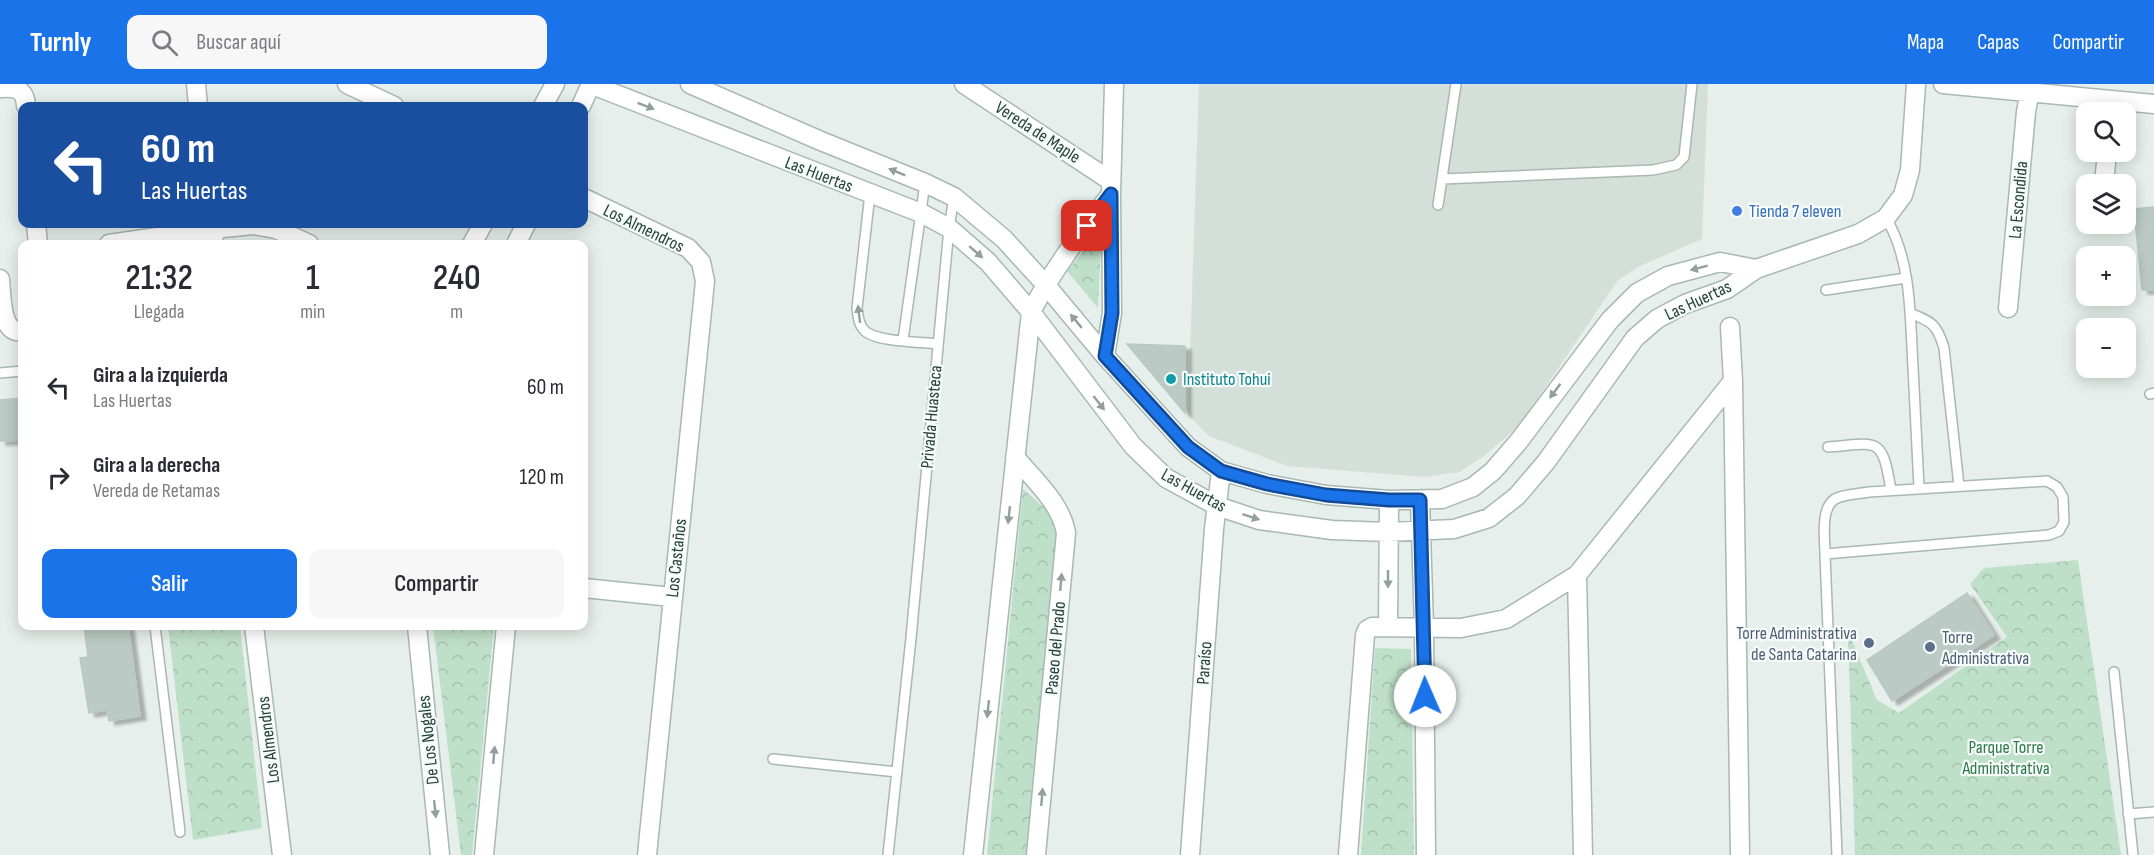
<!DOCTYPE html>
<html lang="es">
<head>
<meta charset="utf-8">
<style>
	:root { --surface:#fff; --page:#f7f7f7; --text:#2b2b33; --muted:#7c7c81; --accent:#1a73e8 }
	body { margin:0; font-family:"Sofia Sans Condensed",sans-serif; background:var(--page); color:var(--text); height:100vh; display:flex; flex-direction:column; font-size:22px; white-space:nowrap }
	* { box-sizing:border-box; margin:0 }
	p { font-size:20px; color:var(--muted) }
	.icon { flex:none; width:33px; height:33px; fill:none; stroke:currentColor; stroke-width:2; stroke-linecap:round; stroke-linejoin:round }
	.map { position:relative; flex:1; overflow:hidden }
	.panel { position:absolute; left:18px; top:156px; width:570px; height:390px; display:flex; flex-direction:column; background:var(--surface); border-radius:12px; box-shadow:0 3px 15px #0003 }
	.panel>* { flex:none }
	.banner { position:absolute; left:18px; top:18px; width:570px; height:126px; border-radius:12px; box-shadow:0 3px 15px #0003; background:#1a4fa0; color:#fff; overflow:hidden }
	.fabs { position:absolute; left:2076px; top:18px; display:grid; gap:12px }
	.fabs a { display:grid; place-items:center; width:60px; height:60px; border-radius:12px; background:var(--surface); box-shadow:0 3px 15px #0003; font-size:30px }
	.pin { position:absolute; display:grid; place-items:center; width:51px; height:51px; color:#fff; margin:-26px; border-radius:12px; box-shadow:0 3px 9px #0006 }
	.me { position:absolute; width:66px; margin:-33px; rotate:359deg; stroke-linejoin:round; filter:drop-shadow(0 0 4px #0008) }
	.turn { display:flex; align-items:center; gap:21px; height:126px; padding:0 24px; font-size:27px }
	.turn .icon { width:78px; height:78px; stroke-width:2.5 }
	.turn b { display:block; font-size:42px; line-height:51px }
	.eta { display:flex; justify-content:space-evenly; align-items:center; height:102px; text-align:center }
	.eta b { font-size:36px; font-weight:600; line-height:42px }
	.button { display:flex; gap:12px; margin-top:auto; padding:12px 24px }
	.button a { flex:1; height:69px; border-radius:12px; background:var(--accent); color:#fff; font-size:24px; font-weight:600; line-height:69px; text-align:center }
	.button a+a { background:var(--page); color:var(--text) }
	ul { padding:0; list-style:none }
	li { display:flex; align-items:center; gap:18px; height:90px; padding:0 24px }
	li div { flex:1 }
	li b { display:block; font-size:22px }
	li em { font-style:normal }
	header { display:flex; align-items:center; gap:36px; box-sizing:border-box; height:84px; padding:0 30px; background:var(--accent); color:#fff }
	header strong { font-size:28px }
	nav { display:flex; gap:33px; margin-inline-start:auto; font-size:21px }
	.search { width:420px; height:54px; background:var(--page); display:flex; align-items:center; gap:15px; box-sizing:border-box; padding:0 21px; border-radius:12px; color:var(--muted); font-size:22px }
	.map>svg:first-child { display:block }
	.built { fill:#d4dfda }
	.park { fill:url(#park-crowns) }
	.building { fill:#bbcac4; stroke:#b8c9c2; stroke-width:1.5; filter:url(#shadow) }
	.lines { fill:none; stroke-linecap:round; stroke-linejoin:round }
	.service-casing { stroke:#a8b8b2; stroke-width:12 }
	.minor-casing { stroke:#a8b8b2; stroke-width:21 }
	.service { stroke:#fff; stroke-width:9 }
	.minor { stroke:#fff; stroke-width:18 }
	.oneway { fill:#92a09c }
	.route-casing { stroke:#114b97; stroke-width:15 }
	.route { stroke:#1a73e8; stroke-width:10 }
	.shop-dot { fill:#3f7fe0; stroke:#f7fbf9; stroke-width:2 }
	.culture-dot { fill:#0f9aa8; stroke:#f7fbf9; stroke-width:2 }
	.service-dot { fill:#5c6f8a; stroke:#f7fbf9; stroke-width:2 }
	.labels { text-anchor:middle; stroke-width:4.5; stroke-linejoin:round; paint-order:stroke }
	.street-label { font-size:18px; fill:#24423a; stroke:#f7fbf9 }
	.shop-label { font-size:18px; fill:#366cbe; stroke:#f7fbf9; text-anchor:start }
	.culture-label { font-size:18px; fill:#0d838f; stroke:#f7fbf9; text-anchor:start }
	.service-label { font-size:18px; fill:#4e5e75; stroke:#f7fbf9; text-anchor:end }
	.park-label { font-size:18px; fill:#2d7a4b; stroke:#f7fbf9 }
</style>
</head>
<body>
<header>
<strong>Turnly</strong>
<div class="search"><svg class="icon" aria-label="search" viewBox="0 0 24 24"><circle cx="10" cy="10" r="6"/><path d="M15 15l6 6"/></svg>Buscar aquí</div>
<nav><a>Mapa</a><a>Capas</a><a>Compartir</a></nav>
</header>
<div class="map">
<svg width="2154" height="771" viewBox="0 0 2154 771">
	<defs>
		<pattern id="park-crowns" width="20" height="18" patternUnits="userSpaceOnUse" patternTransform="scale(1.5)"><rect width="20" height="18" fill="#bfe0c8"/><path d="M2 6a3 3 0 1 1 6 0M12 15a3 3 0 1 1 6 0" fill="none" stroke="#a4c1ad"/></pattern>
		<filter id="shadow"><feDropShadow dx="6" dy="4" stdDeviation="1.5" flood-color="#0004"/></filter>
	</defs>
	<rect width="100%" height="100%" fill="#e6efeb"/>
	<path class="built" d="M 1199,0 L 1708,0 L 1702,155 L 1640,182 L 1618,196 L 1519,342 L 1485,371 L 1460,388 L 1425,393 L 1287,382 L 1209,352 L 1188,331 Z"/>
	<path class="park" d="M 1102,132 L 1098,224 L 1067,187 L 1087,163 Z
		M 1023,405 L 1058,436 L 1028,771 L 987,771 Z
		M 2078,476 L 2121,771 L 1855,771 L 1848,547 L 1877,616 L 1899,629 L 2007,553 L 1970,500 L 1984,484 Z
		M 168,542 L 240,542 L 262,744 L 193,756 Z
		M 433,542 L 494,542 L 472,771 L 461,771 Z
		M 1375,564 L 1411,565 L 1414,771 L 1361,771 Z"/>
	<path class="building" d="M 2154,123 L 2154,206 L 2142,206 L 2134,125 Z
		M 1127,260 L 1185,262 L 1185,329 Z
		M 22,314 L 22,356 L 0,357 L 0,316 Z
		M 1967,509 L 1994,551 L 1892,617 L 1867,576 Z
		M 84,542 L 128,542 L 140,632 L 109,637 L 107,626 L 89,629 L 80,574 L 88,573 Z"/>
	<g class="lines">
		<g class="service-casing">
			<path id="service" d="M 1442,95 L 1653,86 L 1676,81 L 1684,73 L 1692,0
				M 870,110 L 857,224 C 858,231 858,240 864,246 C 874,258 921,258 938,260
				M 1438,121 L 1456,0
				M 1886,134 C 1912,177 1910,234 1913,283 C 1915,323 1917,364 1919,404
				M 1826,206 L 1906,194
				M 1910,229 C 1932,238 1937,240 1944,264 L 1959,402
				M 903,256 L 925,99
				M 0,289 L 22,287
				M 2150,310 L 2154,309
				M 1828,363 C 1879,359 1882,352 1891,406
				M 1825,470 L 2049,451 L 2059,447 L 2064,438 L 2063,413 L 2057,403 L 2047,397 L 1869,408 C 1859,410 1844,410 1835,415 C 1820,424 1825,455 1825,470 L 1837,771
				M 155,542 L 180,748
				M 2114,588 L 2133,771
				M 773,675 L 897,688
				M 2128,730 L 2154,728
				M 888,771 L 911,554 L 949,144 L 954,113"/>
		</g>
		<g class="minor-casing">
			<path id="minor" d="M 196,0 L 198,22
				M 347,0 L 394,22
				M 590,0 L 921,129 L 949,144 L 988,178 L 1031,228 L 1133,362 L 1166,394 L 1217,422 L 1259,436 L 1332,446 L 1388,448 L 1454,445 L 1489,434 L 1517,412 L 1546,378 L 1635,254 L 1657,235 L 1685,220 L 1727,205 L 1756,185 L 1858,150 L 1886,134 L 1903,111 L 1910,86 L 1916,0
				M 690,0 L 821,57 L 925,99 L 954,113 L 1004,155 L 1045,200 L 1105,272 L 1188,363 L 1221,387 L 1267,400 L 1326,411 L 1389,416 L 1442,415 L 1473,403 L 1493,387 L 1519,357 L 1610,236 L 1637,209 L 1668,192 L 1720,178 L 1756,185
				M 964,0 L 1111,97
				M 1943,0 L 2154,20
				M 0,4 C 16,3 25,5 26,22
				M 543,22 L 555,0
				M 581,22 L 591,0
				M 2104,100 L 2107,68
				M 584,114 L 688,164 L 701,178 L 705,197 L 647,771
				M 36,140 L 38,160
				M 212,140 L 214,160
				M 109,160 L 213,145 L 253,141 L 276,145 L 309,160
				M 472,160 L 483,140
				M 516,160 L 526,140
				M 0,195 C 2,211 0,251 22,247
				M 2008,224 L 2026,28 L 2031,0
				M 1730,243 L 1733,297 L 1740,771
				M 1105,272 L 1112,229 L 1111,110 L 1114,0
				M 1015,373 C 1034,396 1061,419 1066,449 L 1036,771
				M 1420,416 L 1424,543 L 1426,771
				M 1577,491 L 1583,771
				M 584,504 L 672,513
				M 254,542 L 282,771
				M 417,542 L 440,771
				M 1388,543 L 1389,416
				M 484,771 L 506,542
				M 973,771 L 1031,228 C 1053,185 1081,149 1111,110
				M 1190,771 L 1214,445 L 1221,387
				M 1348,771 L 1365,551 L 1367,546 L 1372,543 L 1461,544 L 1506,535 L 1577,491 L 1733,297"/>
		</g>
		<use href="#service" class="service"/>
		<use href="#minor" class="minor"/>
	</g>
	<defs><path id="oneway-solid" d="M-6-.8H1V-3.2L6.5 0L1 3.2V.8H-6Z" transform="scale(1.5)"/></defs>
	<g class="oneway">
		<use href="#oneway-solid" transform="translate(646 22) rotate(21)"/>
		<use href="#oneway-solid" transform="translate(897 88) rotate(-158)"/>
		<use href="#oneway-solid" transform="translate(976 168) rotate(41)"/>
		<use href="#oneway-solid" transform="translate(1699 184) rotate(165)"/>
		<use href="#oneway-solid" transform="translate(859 230) rotate(-97)"/>
		<use href="#oneway-solid" transform="translate(1076 237) rotate(-130)"/>
		<use href="#oneway-solid" transform="translate(1555 307) rotate(127)"/>
		<use href="#oneway-solid" transform="translate(1099 319) rotate(52)"/>
		<use href="#oneway-solid" transform="translate(1009 431) rotate(96)"/>
		<use href="#oneway-solid" transform="translate(1251 433) rotate(18)"/>
		<use href="#oneway-solid" transform="translate(1388 495) rotate(90)"/>
		<use href="#oneway-solid" transform="translate(1061 498) rotate(-85)"/>
		<use href="#oneway-solid" transform="translate(988 625) rotate(96)"/>
		<use href="#oneway-solid" transform="translate(494 671) rotate(-85)"/>
		<use href="#oneway-solid" transform="translate(1042 713) rotate(-85)"/>
		<use href="#oneway-solid" transform="translate(435 725) rotate(84)"/>
	</g>
	<g class="lines">
		<g class="route-casing">
			<path id="route" d="M 1087,142 L 1111,110 L 1112,229 L 1105,272 L 1188,363 L 1221,387 L 1267,400 L 1326,411 L 1389,416 L 1420,416 L 1425,612"/>
		</g>
		<use href="#route" class="route"/>
	</g>
	<circle class="shop-dot" cx="1737" cy="127" r="6"/>
	<circle class="culture-dot" cx="1171" cy="295" r="6"/>
	<g class="service-dot">
		<circle cx="1869" cy="559" r="6"/>
		<circle cx="1930" cy="563" r="6"/>
	</g>
	<g class="labels">
		<g class="street-label">
			<text transform="translate(1038 48) rotate(33)" y="6">Vereda de Maple</text>
			<text transform="translate(819 90) rotate(21)" y="6">Las Huertas</text>
			<text transform="translate(2018 116) rotate(-85)" y="6">La Escondida</text>
			<text transform="translate(644 144) rotate(26)" y="6">Los Almendros</text>
			<text transform="translate(1698 216) rotate(-25)" y="6">Las Huertas</text>
			<text transform="translate(931 333) rotate(-85)" y="6">Privada Huasteca</text>
			<text transform="translate(1194 406) rotate(29)" y="6">Las Huertas</text>
			<text transform="translate(676 474) rotate(-84)" y="6">Los Castaños</text>
			<text transform="translate(1055 564) rotate(-85)" y="6">Paseo del Prado</text>
			<text transform="translate(1204 579) rotate(-86)" y="6">Paraíso</text>
			<text transform="translate(268 656) rotate(-97)" y="6">Los Almendros</text>
			<text transform="translate(428 656) rotate(-96)" y="6">De Los Nogales</text>
		</g>
		<g class="shop-label">
			<text x="1749" y="133">Tienda 7 eleven</text>
		</g>
		<g class="culture-label">
			<text x="1183" y="301">Instituto Tohui</text>
		</g>
		<g class="service-label">
			<text x="1857" y="555">Torre Administrativa<tspan x="1857" dy="21">de Santa Catarina</tspan></text>
			<text x="1942" y="559" text-anchor="start">Torre<tspan x="1942" dy="21">Administrativa</tspan></text>
		</g>
		<g class="park-label">
			<text x="2006" y="669">Parque Torre<tspan x="2006" dy="21">Administrativa</tspan></text>
		</g>
	</g>
</svg>
<div class="fabs">
<a><svg class="icon" aria-label="search" viewBox="0 0 24 24"><circle cx="10" cy="10" r="6"/><path d="M15 15l6 6"/></svg></a>
<a><svg class="icon" aria-label="layers" viewBox="0 0 24 24"><path d="M12 4l9 5-9 5-9-5zM3 14l9 5 9-5"/></svg></a>
<a>+</a>
<a>−</a>
</div>
<div class="pin" style="left:1087px;top:142px;background:#d93025"><svg class="icon" aria-label="arrive" viewBox="0 0 24 24"><path d="M6 21V4h12l-3 4 3 4H6"/></svg></div>
<svg class="me" style="left:1425px;top:612px" viewBox="-20 -20 40 40"><circle r="19" fill="#fff"/><path d="M0-13L10 11 0 6-10 11z" fill="#1a73e8"/></svg>
<div class="banner">
<div class="turn"><svg class="icon" aria-label="left" viewBox="0 0 24 24"><path d="M17 20v-9H6M10 6l-5 5 5 5"/></svg><div><b>60 m</b>Las Huertas</div></div>
</div>
<section class="panel">
<div class="eta">
<div><b>21:32</b><p>Llegada</p></div>
<div><b>1</b><p>min</p></div>
<div><b>240</b><p>m</p></div>
</div>
<ul>
<li><svg class="icon" aria-label="left" viewBox="0 0 24 24"><path d="M17 20v-9H6M10 6l-5 5 5 5"/></svg><div><b>Gira a la izquierda</b><p>Las Huertas</p></div><em>60 m</em></li>
<li><svg class="icon" aria-label="right" viewBox="0 0 24 24"><path d="M7 20v-9h11M14 6l5 5-5 5"/></svg><div><b>Gira a la derecha</b><p>Vereda de Retamas</p></div><em>120 m</em></li>
</ul>
<div class="button"><a>Salir</a><a>Compartir</a></div>
</section>
</div>
</body>
</html>
